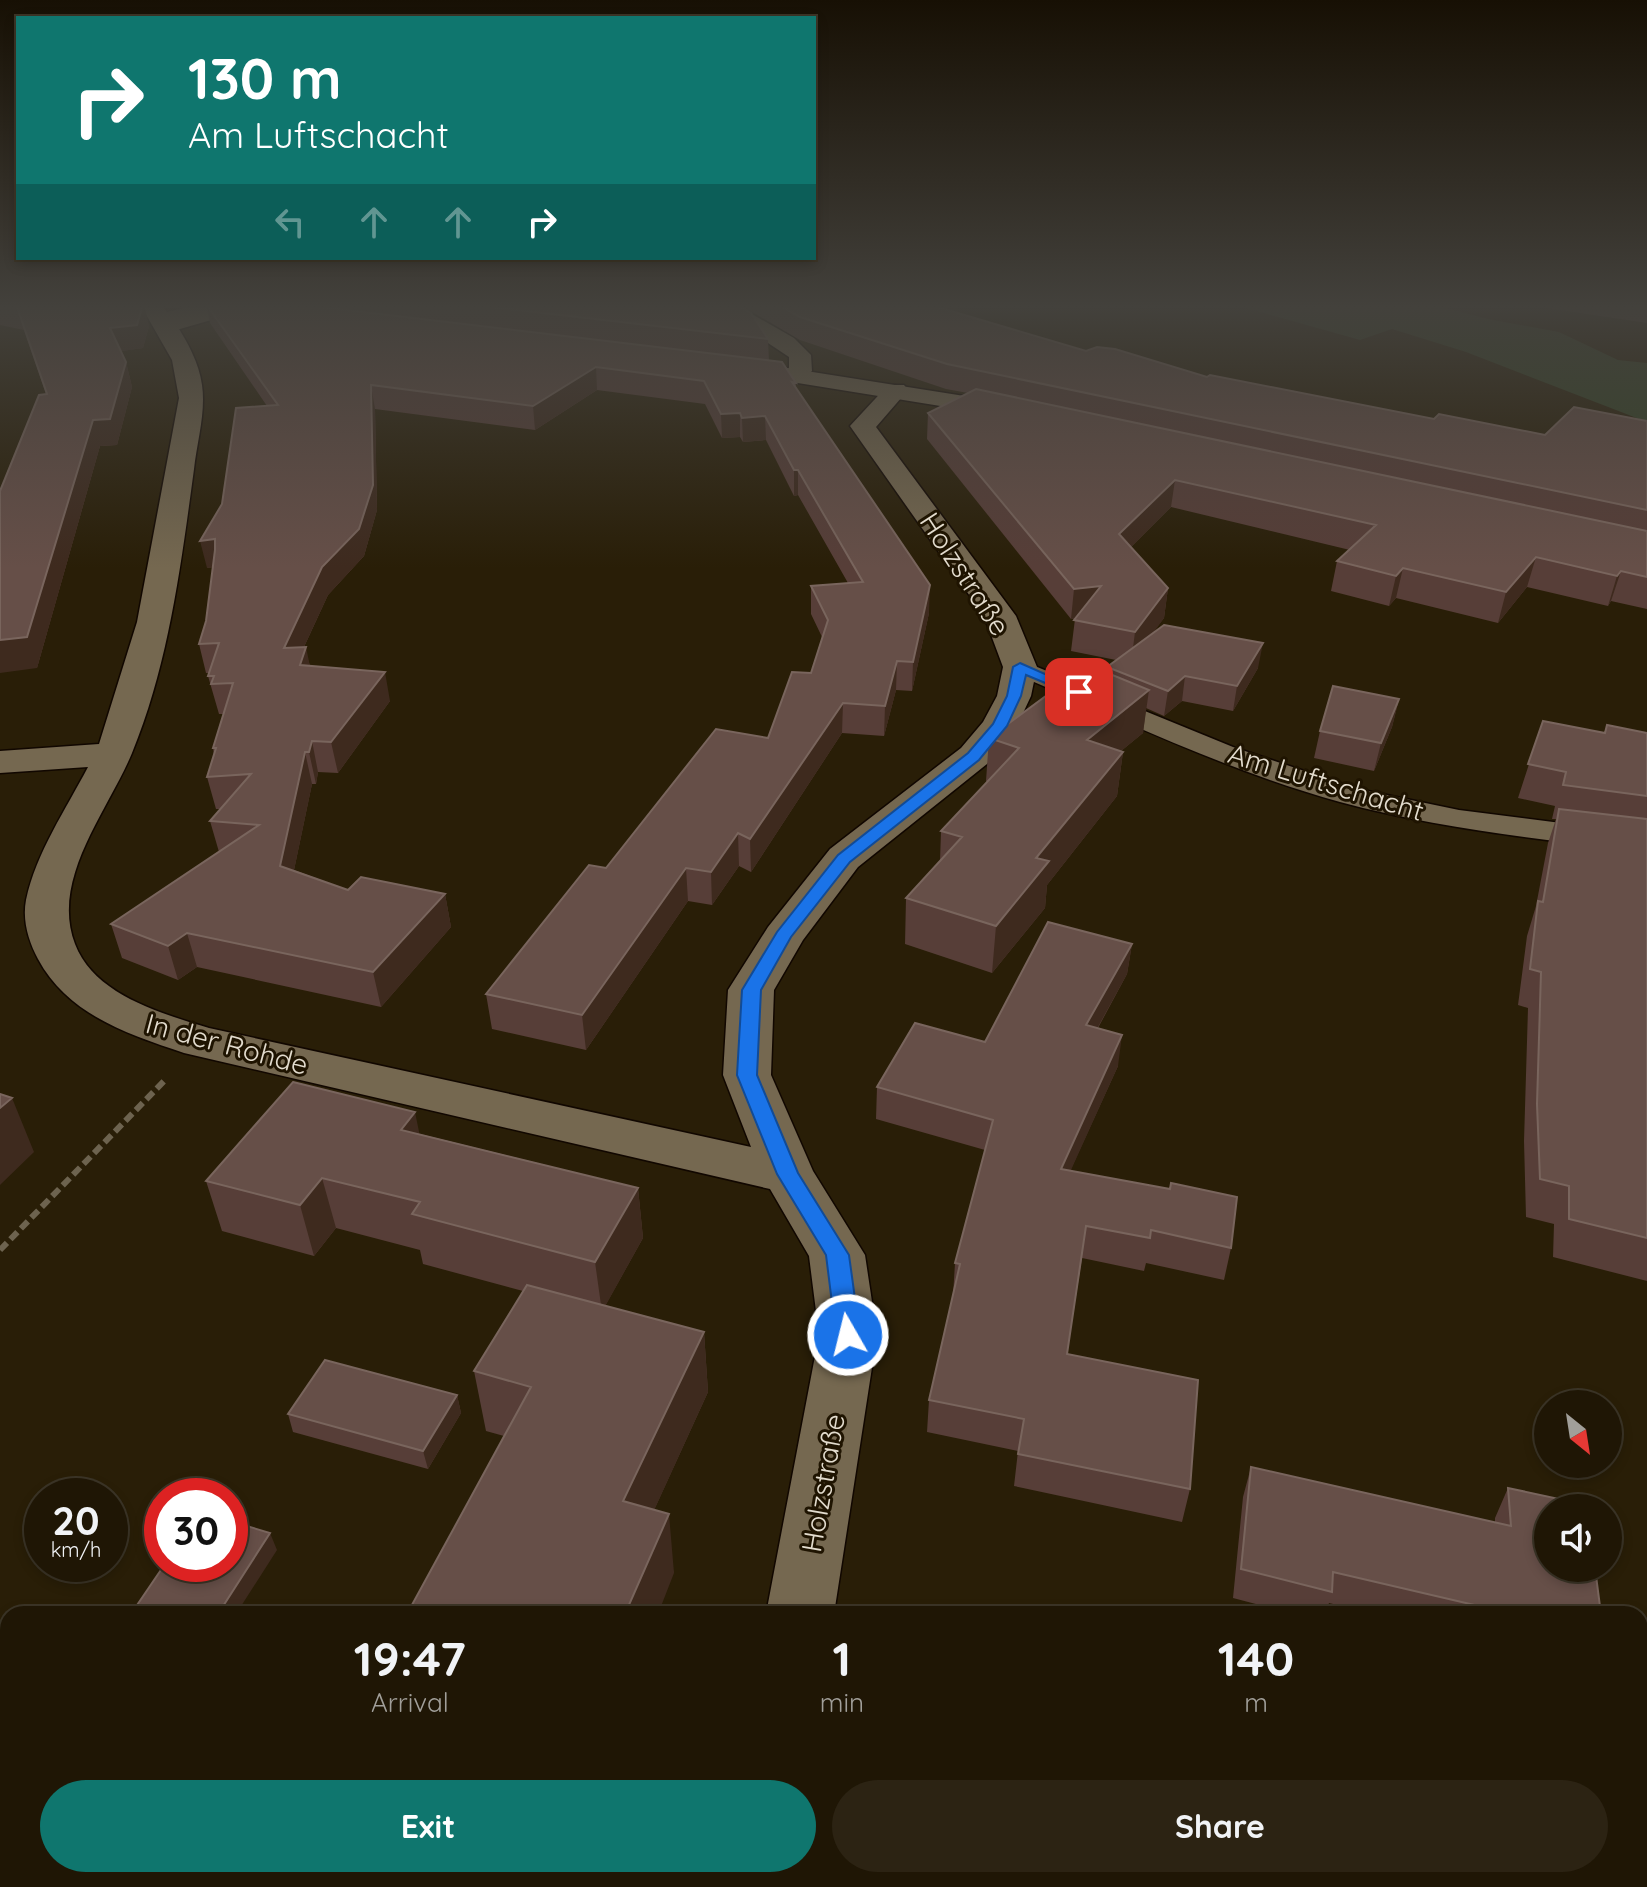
<!DOCTYPE html>
<html lang="en">
<head>
<meta charset="utf-8">
<style>
	:root { --surface:#1f1605; --page:#2c2313; --text:#f1f3f6; --muted:#a19f9a; --line:#3c3527; --accent:#0f766e }
	body { margin:0; font-family:Quicksand,sans-serif; background:var(--page); color:var(--text); height:100vh; display:flex; flex-direction:column; font-size:30px; white-space:nowrap }
	* { box-sizing:border-box; margin:0 }
	p { font-size:26px; color:var(--muted) }
	.icon { flex:none; width:44px; height:44px; fill:none; stroke:currentColor; stroke-width:2; stroke-linecap:round; stroke-linejoin:round }
	.map { position:relative; flex:1; overflow:hidden }
	.panel { position:absolute; left:0px; top:1606px; width:1648px; height:282px; display:flex; flex-direction:column; background:var(--surface); border-radius:24px 24px 0 0; box-shadow:0 4px 12px #0003,0 0 0 2px var(--line) }
	.panel>* { flex:none }
	.guide { position:absolute; left:16px; top:16px; width:800px; height:244px; border-radius:0px; box-shadow:0 4px 12px #0003,0 0 0 2px var(--line); background:#0f766e; color:#fff; overflow:hidden }
	.needle { width:52px; rotate:150deg }
	.fabs { position:absolute; left:1534px; top:1390px; display:grid; gap:16px }
	.fabs a { display:grid; place-items:center; width:88px; height:88px; border-radius:50%; background:var(--surface); box-shadow:0 4px 12px #0003,0 0 0 2px var(--line); font-size:40px }
	.speed { position:absolute; left:24px; top:1478px; display:flex; gap:16px; font-size:40px; font-weight:700; text-align:center }
	.speed>* { display:grid; place-content:center; width:104px; height:104px; border-radius:50%; background:var(--surface); box-shadow:0 4px 12px #0003,0 0 0 2px var(--line); line-height:1 }
	.speed small { font-size:20px; font-weight:400 }
	.speed .limit { border:12px solid #d22; background:#fff; color:#111 }
	.pin { position:absolute; display:grid; place-items:center; width:68px; height:68px; color:#fff; margin:-34px; border-radius:16px; box-shadow:0 4px 12px #0006 }
	.me { position:absolute; width:88px; margin:-44px; rotate:352deg; stroke-linejoin:round; filter:drop-shadow(0 0 6px #0008) }
	.turn { display:flex; align-items:center; gap:28px; height:168px; padding:0 40px; font-size:36px }
	.turn .icon { width:104px; height:104px; stroke-width:2.5 }
	.turn b { display:block; font-size:56px; line-height:68px }
	.lanes { display:flex; align-items:center; height:76px; padding:0 40px; background:#0003; justify-content:center; gap:40px; direction:ltr }
	.lanes .off { opacity:.35 }
	.eta { display:flex; justify-content:space-evenly; align-items:center; height:136px; text-align:center }
	.eta b { font-size:48px; font-weight:700; line-height:56px }
	.action { display:flex; gap:16px; margin-top:auto; padding:16px 40px }
	.action a { flex:1; height:92px; border-radius:48px; background:var(--accent); color:#fff; font-size:32px; font-weight:700; line-height:92px; text-align:center }
	.action a+a { background:var(--page); color:var(--text) }
	.map>svg:first-child { display:block }
	.green { fill:#344426 }
	.lines { fill:none; stroke-linecap:round; stroke-linejoin:round }
	.lane-casing { stroke:#110700; stroke-width:3 }
	.street-casing { stroke:#110700; stroke-width:3 }
	.secondary-casing { stroke:#110700; stroke-width:3 }
	.path { stroke:#6d634f; stroke-width:6; stroke-dasharray:10 5; stroke-linecap:butt }
	.lane { fill:#756850; fill-rule:evenodd }
	.street { fill:#756850; fill-rule:evenodd }
	.secondary { fill:#756850; fill-rule:evenodd }
	.wall { fill:#573e38 }
	.shaded-wall { fill:#3e2a1e }
	.building { fill:#664f48; stroke:#79655d; stroke-width:2 }
	.route { fill:#1a73e8; stroke:#114b97; stroke-width:2 }
	.labels { text-anchor:middle; stroke-width:6; stroke-linejoin:round; paint-order:stroke }
	.street-label { font-size:28px; fill:#e3dcce; stroke:#1f1401 }
</style>
</head>
<body>
<div class="map">
<svg width="1647" height="1887" viewBox="0 0 1647 1887">
	<rect width="100%" height="100%" fill="#291e07"/>
	<path class="green" d="M 1232,304 L 1431,304 L 1488,319 L 1559,332 L 1618,360 L 1647,363 L 1647,422 L 1466,352 L 1392,329 L 1360,340 Z"/>
	<g class="lines">
		<g class="lane-casing">
			<path id="lane" d="M 236,304 L 246,304 L 249,307 L 246,310 L 166,333 L 158,328 L 160,325 Z
				M 1020,660 L 1233,747 L 1358,789 L 1459,810 L 1647,834 L 1647,852 C 1544,840 1441,829 1340,802 C 1227,771 1119,718 1011,672 L 1008,667 L 1011,662 Z"/>
		</g>
		<g class="street-casing">
			<path id="street" d="M 140,304 L 161,304 L 167,312 L 199,304 L 230,305 L 227,309 L 176,324 C 188,343 199,363 202,385 C 206,412 197,442 194,469 C 181,565 169,663 132,753 C 108,811 50,879 75,944 C 94,995 163,1014 209,1028 L 751,1147 L 723,1075 L 728,990 L 768,927 L 830,849 L 961,748 L 983,722 L 997,696 L 1003,667 L 984,616 L 850,426 L 888,385 L 904,385 L 908,390 L 876,427 L 1016,616 L 1037,667 L 1031,696 L 1017,726 L 987,764 L 858,867 L 803,940 L 774,990 L 771,1075 L 813,1171 L 865,1255 L 877,1335 L 834,1614 L 766,1614 L 819,1335 L 809,1256 L 770,1189 L 184,1053 C 128,1034 68,1015 38,959 C 29,942 22,921 26,900 C 36,853 66,809 88,767 L 0,773 L 0,751 L 99,744 L 137,622 L 179,398 L 172,360 Z
				M 709,304 L 734,304 L 794,338 L 811,355 L 812,371 L 801,380 L 785,380 L 781,375 L 789,368 L 789,357 Z
				M 1640,1807 L 1647,1809 L 1647,1885 L 1632,1880 L 1640,1880 Z
				M 681,1880 L 759,1880 L 757,1887 L 679,1887 Z"/>
		</g>
		<g class="secondary-casing">
			<path id="secondary" d="M 731,359 L 1015,404 L 1024,406 L 1027,411 L 1024,416 L 1015,418 L 723,371 L 720,366 L 723,361 Z"/>
		</g>
		<path class="path" d="M 0,1250 L 166,1079"/>
		<use href="#lane" class="lane"/>
		<use href="#street" class="street"/>
		<use href="#secondary" class="secondary"/>
	</g>
	<path class="wall" d="M 0,304 L 149,326 L 143,348 L 121,351 L 126,362 L 132,387 L 117,445 L 100,446 L 37,668 L 46,394 L 24,330 L 0,325 Z
		M 206,304 L 737,304 L 768,339 L 769,361 L 796,383 L 796,388 L 929,613 L 912,691 L 896,690 L 884,736 L 842,733 L 751,872 L 739,866 L 712,905 L 688,901 L 586,1050 L 492,1029 L 486,994 L 606,868 L 768,738 L 811,673 L 822,637 L 811,614 L 811,586 L 848,583 L 798,495 L 794,496 L 766,440 L 743,442 L 740,437 L 722,438 L 705,404 L 597,390 L 535,430 L 375,409 L 377,510 L 364,556 L 328,595 L 304,647 L 310,666 L 390,701 L 338,773 L 318,772 L 316,784 L 312,784 L 294,870 L 348,890 L 445,894 L 451,927 L 381,1007 L 197,967 L 178,980 L 122,958 L 111,924 L 219,852 L 210,821 L 221,809 L 216,809 L 207,777 L 214,755 L 213,748 L 223,714 L 219,714 L 208,676 L 209,673 L 206,673 L 199,644 L 206,621 L 213,567 L 207,568 L 222,504 L 267,406 L 210,323 Z
		M 739,304 L 958,304 L 957,312 L 1086,351 L 1207,377 L 1434,419 L 1545,435 L 1647,421 L 1647,609 L 1611,601 L 1608,606 L 1527,587 L 1498,623 L 1396,598 L 1389,606 L 1331,591 L 1337,561 L 1350,550 L 1171,507 L 1131,547 L 1168,588 L 1164,618 L 1153,632 L 1258,668 L 1233,711 L 1182,701 L 1164,716 L 1146,708 L 1143,733 L 1121,751 L 1123,752 L 1117,796 L 1047,885 L 1045,908 L 992,973 L 905,944 L 906,898 L 940,861 L 941,831 L 987,782 L 986,781 L 989,738 L 1107,673 L 1107,667 L 1116,660 L 1071,651 L 1075,619 L 1071,619 L 927,439 L 928,413 L 968,393 L 946,389 L 800,340 Z
		M 1520,304 L 1647,304 L 1647,323 Z
		M 1399,699 L 1392,727 L 1374,771 L 1314,758 L 1320,731 Z
		M 1543,721 L 1604,733 L 1607,725 L 1647,733 L 1647,1281 L 1553,1257 L 1554,1224 L 1526,1217 L 1524,1141 L 1528,1008 L 1518,1005 L 1527,936 L 1536,906 L 1548,843 L 1556,819 L 1552,819 L 1555,806 L 1518,798 Z
		M 1132,944 L 1127,974 L 1098,1028 L 1118,1066 L 1070,1171 L 1231,1248 L 1224,1280 L 1146,1263 L 1144,1271 L 1082,1258 L 1067,1354 L 1190,1489 L 1182,1522 L 1014,1486 L 1018,1451 L 927,1432 L 929,1400 L 953,1296 L 955,1263 L 985,1150 L 876,1119 L 877,1087 L 985,1042 Z
		M 420,1134 L 638,1188 L 643,1238 L 605,1306 L 704,1332 L 708,1392 L 654,1510 L 674,1573 L 504,1436 L 486,1431 L 474,1371 L 523,1291 L 423,1264 L 420,1250 L 336,1228 L 314,1256 L 222,1231 L 206,1181 Z
		M 457,1395 L 461,1413 L 428,1469 L 293,1432 L 288,1414 Z
		M 1251,1467 L 1495,1523 L 1495,1518 L 1508,1488 L 1601,1614 L 1375,1614 L 1329,1603 L 1325,1614 L 1294,1614 L 1233,1598 L 1243,1497 Z
		M 815,1880 L 1069,1880 L 1068,1887 L 815,1887 Z"/>
	<path class="shaded-wall" d="M 144,304 L 149,326 L 143,348 L 116,352 L 110,328 Z
		M 940,304 L 958,304 L 957,320 L 934,306 Z
		M 126,362 L 132,387 L 117,445 L 100,446 L 37,668 L 0,673 L 0,640 L 93,420 Z
		M 596,367 L 597,390 L 535,430 L 533,406 Z
		M 371,385 L 375,409 L 377,510 L 364,556 L 328,595 L 290,677 L 284,648 Z
		M 740,413 L 740,437 L 722,438 L 721,414 Z
		M 765,416 L 766,440 L 743,442 L 742,418 Z
		M 794,470 L 798,470 L 798,495 L 794,496 Z
		M 1175,480 L 1171,507 L 1115,563 L 1119,534 Z
		M 215,539 L 221,566 L 207,568 L 200,541 Z
		M 1536,557 L 1527,587 L 1498,623 L 1506,592 Z
		M 1403,568 L 1396,598 L 1389,606 L 1396,576 Z
		M 1621,571 L 1611,601 L 1608,606 L 1617,576 Z
		M 930,585 L 929,613 L 912,691 L 913,662 Z
		M 1101,586 L 1098,616 L 1071,619 L 1074,589 Z
		M 1168,588 L 1164,618 L 1131,664 L 1135,632 Z
		M 1263,643 L 1258,668 L 1233,711 L 1237,686 Z
		M 306,647 L 312,676 L 300,665 Z
		M 897,661 L 896,690 L 884,736 L 885,706 Z
		M 385,672 L 390,701 L 338,773 L 331,742 Z
		M 1185,676 L 1182,701 L 1164,716 L 1168,691 Z
		M 1149,690 L 1143,733 L 1082,783 L 1087,740 Z
		M 1399,699 L 1392,727 L 1374,771 L 1381,743 Z
		M 843,703 L 842,733 L 751,872 L 750,839 Z
		M 312,741 L 318,772 L 316,784 L 309,752 Z
		M 305,752 L 312,784 L 288,899 L 280,866 Z
		M 1123,752 L 1117,796 L 1047,885 L 1045,908 L 992,973 L 996,926 L 1036,858 Z
		M 738,833 L 739,866 L 712,905 L 711,872 Z
		M 686,868 L 688,901 L 586,1050 L 582,1015 Z
		M 445,894 L 451,927 L 381,1007 L 373,972 Z
		M 187,933 L 197,967 L 178,980 L 168,946 Z
		M 1132,944 L 1127,974 L 1082,1056 L 1086,1025 Z
		M 1122,1035 L 1118,1066 L 1057,1201 L 1061,1169 Z
		M 12,1098 L 34,1152 L 0,1185 L 0,1108 Z
		M 415,1112 L 425,1161 L 401,1130 Z
		M 322,1178 L 336,1228 L 314,1256 L 300,1205 Z
		M 638,1188 L 643,1238 L 602,1312 L 595,1262 Z
		M 704,1332 L 708,1392 L 631,1561 L 623,1501 Z
		M 457,1395 L 461,1413 L 428,1469 L 423,1451 Z
		M 669,1514 L 674,1573 L 658,1614 L 625,1614 Z
		M 270,1533 L 277,1550 L 236,1614 L 218,1614 Z
		M 42,1880 L 63,1880 L 59,1887 L 38,1887 Z
		M 505,1880 L 546,1880 L 543,1887 L 502,1887 Z"/>
	<path class="building" d="M 0,304 L 143,304 L 137,325 L 110,328 L 126,362 L 110,419 L 93,420 L 27,637 L 0,640 L 0,491 L 39,395 L 47,394 L 17,307 Z
		M 206,304 L 296,304 L 782,362 L 796,383 L 792,382 L 930,585 L 913,662 L 897,661 L 885,706 L 843,703 L 750,839 L 738,833 L 711,872 L 686,868 L 582,1015 L 486,994 L 589,865 L 606,868 L 716,729 L 768,738 L 792,672 L 811,673 L 828,620 L 811,586 L 863,582 L 798,470 L 794,470 L 765,416 L 742,418 L 740,413 L 721,414 L 704,381 L 596,367 L 533,406 L 371,385 L 373,485 L 359,529 L 322,567 L 284,648 L 306,647 L 300,665 L 385,672 L 331,742 L 312,741 L 309,752 L 305,752 L 280,866 L 348,890 L 361,877 L 445,894 L 373,972 L 187,933 L 168,946 L 111,924 L 259,825 L 210,821 L 251,774 L 207,777 L 216,748 L 213,748 L 233,683 L 211,684 L 214,676 L 208,676 L 219,643 L 199,644 L 206,621 L 215,550 L 215,539 L 200,541 L 222,504 L 236,408 L 278,405 Z
		M 465,304 L 737,304 L 751,313 L 768,339 Z
		M 777,304 L 940,304 L 934,306 L 1086,351 L 1097,347 L 1115,349 L 1207,377 L 1210,375 L 1434,419 L 1439,414 L 1545,435 L 1574,407 L 1647,421 L 1647,510 L 947,364 L 800,317 Z
		M 976,389 L 1647,531 L 1647,577 L 1621,571 L 1617,576 L 1536,557 L 1506,592 L 1403,568 L 1396,576 L 1337,561 L 1376,525 L 1175,480 L 1119,534 L 1168,588 L 1135,632 L 1074,620 L 1101,586 L 1074,589 L 928,413 Z
		M 1164,625 L 1263,643 L 1237,686 L 1185,676 L 1168,691 L 1107,667 Z
		M 1088,665 L 1149,690 L 1087,740 L 1123,752 L 1036,858 L 1049,861 L 996,926 L 906,898 L 962,837 L 941,831 L 1019,748 L 989,738 Z
		M 1333,686 L 1399,699 L 1381,743 L 1320,731 Z
		M 1543,721 L 1605,733 L 1607,725 L 1647,733 L 1647,796 L 1563,785 L 1566,772 L 1528,764 Z
		M 1559,809 L 1647,819 L 1647,1238 L 1569,1219 L 1569,1186 L 1540,1179 L 1537,1104 L 1541,972 L 1530,969 L 1538,901 L 1543,902 Z
		M 1048,922 L 1132,944 L 1086,1025 L 1122,1035 L 1061,1169 L 1170,1189 L 1171,1183 L 1237,1197 L 1231,1248 L 1151,1230 L 1150,1238 L 1086,1226 L 1067,1354 L 1198,1380 L 1190,1489 L 1018,1454 L 1024,1419 L 929,1400 L 960,1264 L 955,1263 L 993,1120 L 877,1087 L 915,1023 L 985,1042 Z
		M 293,1082 L 415,1112 L 401,1130 L 638,1188 L 595,1262 L 412,1214 L 420,1202 L 322,1178 L 300,1205 L 206,1181 Z
		M 0,1094 L 12,1098 L 0,1108 Z
		M 527,1285 L 704,1332 L 623,1501 L 669,1514 L 625,1614 L 407,1614 L 531,1387 L 474,1371 Z
		M 325,1360 L 457,1395 L 423,1451 L 288,1414 Z
		M 1251,1467 L 1511,1526 L 1508,1488 L 1587,1505 L 1587,1508 L 1548,1508 L 1548,1568 L 1595,1568 L 1601,1614 L 1513,1614 L 1333,1572 L 1332,1592 L 1241,1569 Z
		M 230,1521 L 270,1533 L 218,1614 L 131,1614 L 165,1564 L 230,1564 Z
		M 8,1795 L 8,1880 L 42,1880 L 38,1887 L 0,1887 L 0,1807 Z
		M 233,1880 L 505,1880 L 502,1887 L 229,1887 Z
		M 825,1880 L 964,1880 L 963,1887 L 844,1887 Z
		M 979,1880 L 1069,1880 L 1068,1887 L 1000,1887 Z
		M 1219,1880 L 1398,1880 L 1414,1887 L 1218,1887 Z"/>
	<linearGradient id="sky" x2="0" y2="1"><stop stop-color="#171004"/><stop offset="0.54" stop-color="#43413c"/><stop offset="1" stop-color="#43413c" stop-opacity="0"/></linearGradient>
	<rect width="1647" height="568" fill="url(#sky)"/>
	<path class="route" d="M 1020,663 L 1086,692 L 1079,696 L 1074,695 L 1026,675 L 1021,696 L 1007,726 L 979,760 L 850,862 L 791,937 L 761,990 L 757,1075 L 798,1173 L 849,1255 L 860,1335 L 857,1342 L 848,1345 L 840,1342 L 836,1335 L 826,1255 L 777,1174 L 737,1075 L 742,990 L 777,932 L 838,855 L 968,753 L 993,724 L 1007,696 L 1013,667 Z"/>
	<g class="labels">
		<g class="street-label">
			<text transform="translate(965 574) rotate(57)" y="10">Holzstraße</text>
			<text transform="translate(1326 782) rotate(17)" y="10">Am Luftschacht</text>
			<text transform="translate(227 1044) rotate(15)" y="10">In der Rohde</text>
			<text transform="translate(823 1483) rotate(-80)" y="10">Holzstraße</text>
		</g>
	</g>
</svg>
<div class="fabs">
<a><svg class="needle" viewBox="-14 -14 28 28"><path d="M0-13l5 13h-10z" fill="#e53935"/><path d="M0 13l5-13h-10z" fill="#a19f9a"/></svg></a>
<a><svg class="icon" aria-label="sound" viewBox="0 0 24 24"><path d="M4 9h4l5-4v14l-5-4H4zM17 9q2 3 0 6"/></svg></a>
</div>
<div class="speed"><div>20<small>km/h</small></div><div class="limit">30</div></div>
<div class="pin" style="left:1079px;top:692px;background:#d93025"><svg class="icon" aria-label="arrive" viewBox="0 0 24 24"><path d="M6 21V4h12l-3 4 3 4H6"/></svg></div>
<svg class="me" style="left:848px;top:1335px" viewBox="-20 -20 40 40"><circle r="17" fill="#1a73e8" stroke="#fff" stroke-width="3"/><path d="M0-11L8 9 0 5-8 9z" fill="#fff"/></svg>
<div class="guide">
<div class="turn"><svg class="icon" aria-label="right" viewBox="0 0 24 24"><path d="M7 20v-9h11M14 6l5 5-5 5"/></svg><div><b>130 m</b>Am Luftschacht</div></div>
<div class="lanes"><svg class="icon off" aria-label="left" viewBox="0 0 24 24"><path d="M17 20v-9H6M10 6l-5 5 5 5"/></svg><svg class="icon off" aria-label="ahead" viewBox="0 0 24 24"><path d="M12 20V5M6 11l6-6 6 6"/></svg><svg class="icon off" aria-label="ahead" viewBox="0 0 24 24"><path d="M12 20V5M6 11l6-6 6 6"/></svg><svg class="icon" aria-label="right" viewBox="0 0 24 24"><path d="M7 20v-9h11M14 6l5 5-5 5"/></svg></div>
</div>
<section class="panel">
<div class="eta">
<div><b>19:47</b><p>Arrival</p></div>
<div><b>1</b><p>min</p></div>
<div><b>140</b><p>m</p></div>
</div>
<div class="action"><a>Exit</a><a>Share</a></div>
</section>
</div>
</body>
</html>
